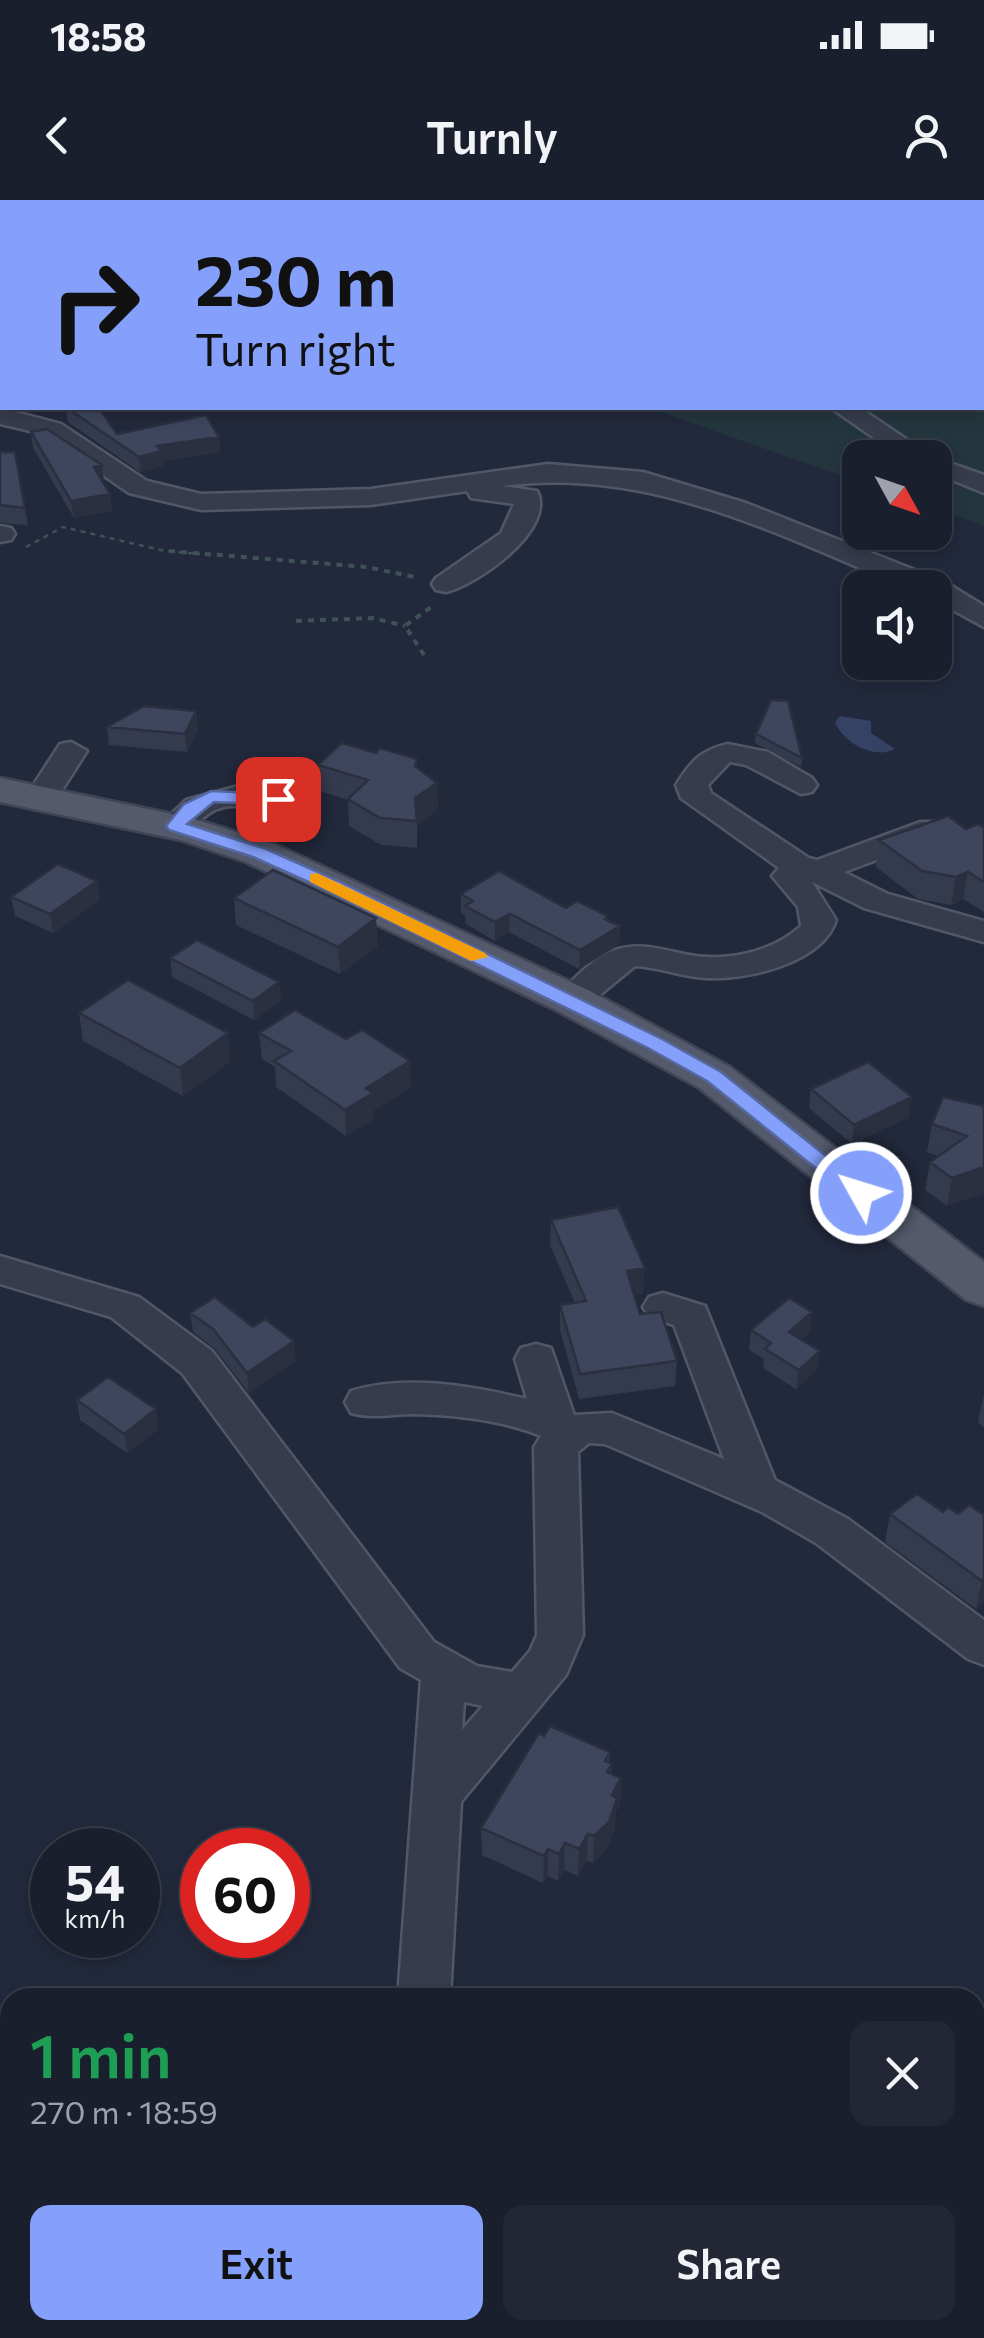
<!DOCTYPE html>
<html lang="en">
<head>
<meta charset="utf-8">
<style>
	:root { --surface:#1a1f2d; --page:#232735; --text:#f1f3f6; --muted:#9fa2aa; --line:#383d49; --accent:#84a0fa }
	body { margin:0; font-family:Commissioner,sans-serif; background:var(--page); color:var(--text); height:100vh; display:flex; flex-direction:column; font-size:38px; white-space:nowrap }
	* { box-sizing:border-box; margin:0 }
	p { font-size:32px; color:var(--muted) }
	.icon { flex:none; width:55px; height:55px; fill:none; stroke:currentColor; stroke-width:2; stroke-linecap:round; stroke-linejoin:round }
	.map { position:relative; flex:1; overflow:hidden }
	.sheet { position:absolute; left:0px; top:1788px; width:985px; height:352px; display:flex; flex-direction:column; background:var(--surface); border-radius:30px 30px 0 0; box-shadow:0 5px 15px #0003,0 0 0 2px var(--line) }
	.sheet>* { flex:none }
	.guide { position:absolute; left:0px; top:0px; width:985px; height:210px; box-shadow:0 5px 15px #0003,0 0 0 2px var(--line); background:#84a0fa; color:#111; overflow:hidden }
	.needle { width:65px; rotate:130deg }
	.fabs { position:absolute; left:842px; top:240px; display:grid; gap:20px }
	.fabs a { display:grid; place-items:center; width:110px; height:110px; border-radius:20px; background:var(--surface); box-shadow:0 5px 15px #0003,0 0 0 2px var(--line); font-size:50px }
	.speed { position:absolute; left:30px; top:1628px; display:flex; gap:20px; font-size:50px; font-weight:700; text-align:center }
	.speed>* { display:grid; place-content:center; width:130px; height:130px; border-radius:50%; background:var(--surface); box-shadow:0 5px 15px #0003,0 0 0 2px var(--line); line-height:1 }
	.speed small { font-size:25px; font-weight:400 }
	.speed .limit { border:15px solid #d22; background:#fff; color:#111 }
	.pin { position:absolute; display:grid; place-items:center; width:85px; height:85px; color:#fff; margin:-42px; border-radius:20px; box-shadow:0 5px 15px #0006 }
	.me { position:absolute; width:110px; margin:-55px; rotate:309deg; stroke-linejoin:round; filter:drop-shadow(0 0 8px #0008) }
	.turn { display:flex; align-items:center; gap:35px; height:210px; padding:0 30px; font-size:45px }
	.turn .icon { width:130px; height:130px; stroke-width:2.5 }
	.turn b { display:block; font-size:70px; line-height:85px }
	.round { display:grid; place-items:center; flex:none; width:105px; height:105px; border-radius:20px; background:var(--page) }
	.headline { display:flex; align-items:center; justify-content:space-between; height:170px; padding:0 30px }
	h1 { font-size:60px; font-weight:600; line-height:75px; color:#1e9e55 }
	.cta { display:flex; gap:20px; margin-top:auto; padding:20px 30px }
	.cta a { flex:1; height:115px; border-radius:20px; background:var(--accent); color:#111; font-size:40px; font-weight:600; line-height:115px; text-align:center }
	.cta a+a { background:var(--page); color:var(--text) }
	.status { display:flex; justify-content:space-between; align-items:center; height:70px; padding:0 50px; background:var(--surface); direction:ltr }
	.status svg { height:28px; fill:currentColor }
	header { display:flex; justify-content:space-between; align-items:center; height:130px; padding:0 30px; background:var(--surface); font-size:45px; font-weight:600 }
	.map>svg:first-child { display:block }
	.green { fill:#24363d }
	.water { fill:#354264 }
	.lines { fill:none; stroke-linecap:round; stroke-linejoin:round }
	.minor-casing { stroke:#515767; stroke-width:5 }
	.major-casing { stroke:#3f4555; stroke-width:5 }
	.path-far1 { stroke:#3f5257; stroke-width:2.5; stroke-dasharray:5 5; stroke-linecap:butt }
	.path { stroke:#3f5257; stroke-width:4; stroke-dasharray:6 6; stroke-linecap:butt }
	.minor { fill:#363c4c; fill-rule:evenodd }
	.major { fill:#545a6c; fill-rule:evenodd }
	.wall { fill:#353b4f }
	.shaded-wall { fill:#2b3040 }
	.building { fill:#3e455c; stroke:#2b3040; stroke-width:2.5 }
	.route { fill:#84a0fa; stroke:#5668a2; stroke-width:2.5 }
	.slow { fill:#f59e0b }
</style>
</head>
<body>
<div class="status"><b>18:58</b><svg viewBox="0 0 49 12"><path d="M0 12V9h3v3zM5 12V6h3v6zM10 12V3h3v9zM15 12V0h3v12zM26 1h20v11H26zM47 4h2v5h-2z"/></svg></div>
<header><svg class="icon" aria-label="back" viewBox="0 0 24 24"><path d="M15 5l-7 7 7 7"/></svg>Turnly<svg class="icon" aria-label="person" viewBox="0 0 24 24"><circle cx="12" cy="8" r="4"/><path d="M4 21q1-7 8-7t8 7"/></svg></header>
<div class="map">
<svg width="984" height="2138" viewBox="0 0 984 2138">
	<rect width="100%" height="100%" fill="#22293c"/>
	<path class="green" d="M 241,0 L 984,0 L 984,326 L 935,308 L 935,258 L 860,258 L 860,282 L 649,208 L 982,208 L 982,2 Z"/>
	<path class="water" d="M 840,516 L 871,521 L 871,533 L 895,549 C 875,560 843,543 835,522 Z"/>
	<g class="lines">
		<g class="minor-casing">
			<path id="minor" d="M 173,0 L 174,2 L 106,1 L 107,0 Z
				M 448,0 L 470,0 L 471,2 L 450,2 Z
				M 596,0 L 618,0 L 619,2 L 598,2 Z
				M 767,0 L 789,0 L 790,2 L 769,2 Z
				M 879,0 L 915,0 L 917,2 L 881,2 Z
				M 0,208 L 61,224 L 147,281 L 201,294 L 371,289 L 548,264 L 643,272 L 746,303 L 945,382 L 984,406 L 984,427 L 935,400 L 935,388 L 907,388 C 776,334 648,266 502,286 L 537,291 C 557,329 477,385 446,392 L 436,390 L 432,384 L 436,378 L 501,333 L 514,304 L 471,298 L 467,291 L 371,305 L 201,310 L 129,293 L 43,234 L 0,224 Z
				M 831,208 L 860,208 L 933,257 L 984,275 L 984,293 L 935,273 L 935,258 L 903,258 Z
				M 0,326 L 11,328 L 15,334 L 11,340 L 0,342 Z
				M 71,542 L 87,551 L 57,598 L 52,605 L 30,605 L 25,598 L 60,544 Z
				M 728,544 L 768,552 L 812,578 L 817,585 L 812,592 L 801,594 L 746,565 L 730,562 L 708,585 L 711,593 L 809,658 L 817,660 L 920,622 L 942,622 L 947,629 L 942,636 L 844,672 L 888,694 L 984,721 L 984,742 L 864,708 L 812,682 L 836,720 C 822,764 746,780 706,778 C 682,777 659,767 635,766 L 584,808 L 560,808 L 554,800 L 560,792 C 577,777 593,757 615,750 C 639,742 660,749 684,754 C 723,763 771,753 801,726 L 798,707 L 772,676 L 779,668 L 681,598 L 676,585 C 691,561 701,550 728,544 Z
				M 235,587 L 279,589 L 295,599 C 281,618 245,602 224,607 C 204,611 194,631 175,636 L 159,626 L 186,600 Z
				M 0,1056 L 139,1097 L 212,1151 L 434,1442 L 477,1466 L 512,1472 L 530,1451 L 537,1435 L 534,1247 L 541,1236 C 502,1220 456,1215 414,1214 C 393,1214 372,1219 351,1213 L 345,1202 L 351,1191 C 407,1174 471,1186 527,1199 L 515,1159 L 521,1148 L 536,1144 L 551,1148 L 574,1215 L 612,1213 L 724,1259 L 674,1125 L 649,1117 L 643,1107 L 649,1097 L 663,1093 L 705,1106 L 775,1280 L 848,1319 L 984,1420 L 984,1465 L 968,1459 L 816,1343 L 762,1312 L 605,1244 L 589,1243 L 578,1252 L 583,1435 L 566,1475 L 461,1602 L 450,1798 L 398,1798 L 421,1480 L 400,1468 L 182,1173 L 111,1117 L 0,1084 ZM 464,1502 L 483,1506 L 462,1530 Z
				M 433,2130 L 491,2130 L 491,2138 L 433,2138 Z"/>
		</g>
		<g class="major-casing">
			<path id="major" d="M 0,578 L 191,618 L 274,644 L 588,790 L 730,867 L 984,1062 L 984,1106 L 966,1100 L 698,887 L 556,810 L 246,662 L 181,640 L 0,602 Z"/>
		</g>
		<path class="path-far1" d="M 26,347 L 63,327 L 165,351 L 200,354"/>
		<path class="path" d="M 169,351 L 367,367 L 419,378
			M 296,421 L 373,418 L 405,426
			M 424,455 L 405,426 L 434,405"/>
		<use href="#minor" class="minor"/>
		<use href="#major" class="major"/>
	</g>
	<path class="wall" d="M 2,76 L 2,103 L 0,103 L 0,79 Z
		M 66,208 L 117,234 L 219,237 L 220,252 L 163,261 L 163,266 L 140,272 L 68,222 Z
		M 31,232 L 102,265 L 103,282 L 110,294 L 112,311 L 74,318 L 33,248 Z
		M 0,252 L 15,252 L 28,325 L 0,323 Z
		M 196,511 L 198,529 L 187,552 L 109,545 L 107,527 Z
		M 756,534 L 802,558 L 801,567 L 755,543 Z
		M 376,553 L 417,559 L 417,567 L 437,583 L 438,609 L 417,625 L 417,648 L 381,645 L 349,626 L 348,600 L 320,591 L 318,565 Z
		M 984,628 L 984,712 L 963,699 L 951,705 L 918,699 L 876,667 L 879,640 Z
		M 461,694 L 566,708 L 608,716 L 608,720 L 620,726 L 619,745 L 579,769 L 509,732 L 495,741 L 466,724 L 465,715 L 461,713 Z
		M 11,697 L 100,700 L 53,733 L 15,716 Z
		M 234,698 L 378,746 L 340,774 L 236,725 Z
		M 170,758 L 279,782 L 281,801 L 254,820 L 172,777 Z
		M 79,813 L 231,861 L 183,896 L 83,841 Z
		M 259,833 L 411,888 L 374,910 L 374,919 L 346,936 L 276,887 L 275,867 L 262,859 Z
		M 811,889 L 909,917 L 852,944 L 809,908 Z
		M 984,906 L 947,1006 L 925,990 L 930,962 L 938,956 L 927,952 L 932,924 Z
		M 551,1020 L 643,1093 L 634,1095 L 640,1114 L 677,1161 L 675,1186 L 579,1199 L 560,1130 L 560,1105 L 575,1103 L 550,1045 Z
		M 812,1112 L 810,1132 L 801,1139 L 817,1170 L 796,1189 L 763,1168 L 764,1159 L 749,1150 L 751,1130 Z
		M 190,1113 L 296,1161 L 249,1193 L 215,1149 L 193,1132 Z
		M 984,1193 L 984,1228 L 978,1222 Z
		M 77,1200 L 159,1229 L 127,1253 L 80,1220 Z
		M 943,1312 L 984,1315 L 984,1401 L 976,1409 L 885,1342 L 890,1314 Z
		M 544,1536 L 610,1552 L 609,1563 L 612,1564 L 611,1573 L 621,1578 L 620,1605 L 616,1611 L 615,1627 L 607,1649 L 593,1663 L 587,1661 L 578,1676 L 564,1670 L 558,1681 L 548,1676 L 543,1683 L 482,1655 L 481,1628 Z
		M 984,2040 L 984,2138 L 969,2138 L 959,2130 L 975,2130 L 975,2052 Z"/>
	<path class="shaded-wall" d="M 219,237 L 220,252 L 163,261 L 163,266 L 140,272 L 139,257 L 157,246 Z
		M 102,265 L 104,282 L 96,284 L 94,267 Z
		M 110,294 L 112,311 L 74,318 L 71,301 Z
		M 196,511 L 198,529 L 187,552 L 185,534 Z
		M 437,583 L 438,609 L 417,625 L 415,598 Z
		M 968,672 L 963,699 L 951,705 L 956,677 Z
		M 97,681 L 100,700 L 53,733 L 50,714 Z
		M 510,714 L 509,732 L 495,741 L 495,722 Z
		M 608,716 L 607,734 L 620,726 L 619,745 L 579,769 L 580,750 Z
		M 376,718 L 378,746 L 340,774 L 338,747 Z
		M 279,782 L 281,801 L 254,820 L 253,801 Z
		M 228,833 L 231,861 L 183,896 L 180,868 Z
		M 410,861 L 411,888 L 374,910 L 374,919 L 346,936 L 345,910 L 366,888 Z
		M 912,897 L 909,917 L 852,944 L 854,925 Z
		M 984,967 L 984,994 L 947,1006 L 952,978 Z
		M 645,1068 L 643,1093 L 626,1096 L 627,1071 Z
		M 812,1112 L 810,1132 L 787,1152 L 789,1132 Z
		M 294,1141 L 296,1161 L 249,1193 L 247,1173 Z
		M 820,1151 L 817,1170 L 796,1189 L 799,1170 Z
		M 156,1209 L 159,1229 L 127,1253 L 124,1234 Z
		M 984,1379 L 984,1401 L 976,1409 L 982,1381 Z
		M 621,1578 L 620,1605 L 616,1611 L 615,1627 L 607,1649 L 593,1663 L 594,1636 L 612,1595 Z
		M 588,1634 L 587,1661 L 578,1676 L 579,1649 Z
		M 565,1643 L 564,1670 L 558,1681 L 559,1654 Z
		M 548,1649 L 548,1676 L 543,1683 L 544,1656 Z"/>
	<path class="building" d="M 0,0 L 37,0 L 37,2 L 2,2 L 2,32 L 0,22 Z
		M 67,208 L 99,208 L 117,234 L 206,215 L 219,237 L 157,246 L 162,251 L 139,257 Z
		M 47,229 L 102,265 L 94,267 L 110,294 L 71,301 L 31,232 Z
		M 0,252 L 15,252 L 25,308 L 0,305 Z
		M 771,500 L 788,501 L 802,558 L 756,534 Z
		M 144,506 L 196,511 L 185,534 L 107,527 Z
		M 342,543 L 376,553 L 380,548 L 417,559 L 415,566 L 437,583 L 415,598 L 417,621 L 380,618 L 348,599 L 368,580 L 318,565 Z
		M 948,616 L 966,629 L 978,624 L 984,628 L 984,682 L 968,672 L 956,677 L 922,671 L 879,640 Z
		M 58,664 L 97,681 L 50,714 L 11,697 Z
		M 273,670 L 376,718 L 338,747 L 234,698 Z
		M 499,671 L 566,708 L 577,701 L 608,716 L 605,719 L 620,726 L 580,750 L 510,714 L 495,722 L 465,706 L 473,701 L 461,694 Z
		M 197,740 L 279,782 L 253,801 L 170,758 Z
		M 128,780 L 228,833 L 180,868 L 79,813 Z
		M 295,810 L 346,839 L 362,830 L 410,861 L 366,888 L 373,893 L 345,910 L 274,861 L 291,851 L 259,833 Z
		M 868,862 L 912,897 L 854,925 L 811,889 Z
		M 943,897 L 984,906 L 984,967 L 952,978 L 930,962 L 967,936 L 932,924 Z
		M 618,1007 L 645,1068 L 627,1071 L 640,1114 L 661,1112 L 677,1161 L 580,1174 L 560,1105 L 586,1101 L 551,1020 Z
		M 215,1097 L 253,1127 L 265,1119 L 294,1141 L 247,1173 L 213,1129 L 190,1113 Z
		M 789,1098 L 812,1112 L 789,1132 L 820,1151 L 799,1170 L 765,1149 L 771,1143 L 751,1130 Z
		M 108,1177 L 156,1209 L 124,1234 L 77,1200 Z
		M 917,1294 L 943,1312 L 948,1307 L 958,1314 L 969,1305 L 984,1315 L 984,1379 L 982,1381 L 890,1314 Z
		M 550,1526 L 610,1552 L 605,1561 L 612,1564 L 607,1572 L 621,1578 L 612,1595 L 617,1599 L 609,1622 L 594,1636 L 588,1634 L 579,1649 L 565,1643 L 559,1654 L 548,1649 L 544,1656 L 481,1628 L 539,1533 L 544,1536 Z
		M 984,2040 L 984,2120 L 975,2113 L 975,2052 Z"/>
	<path class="route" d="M 211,591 L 278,594 L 288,599 L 278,605 L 214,602 L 187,624 L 266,649 L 338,681 L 662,839 L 721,872 L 872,993 L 869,998 L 853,998 L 707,881 L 648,848 L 324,689 L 253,657 L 169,630 L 166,626 L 184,604 Z"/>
	<path class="slow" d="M 317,673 L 485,753 L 488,757 L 471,761 L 310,682 L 310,674 Z"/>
</svg>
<div class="fabs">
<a><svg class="needle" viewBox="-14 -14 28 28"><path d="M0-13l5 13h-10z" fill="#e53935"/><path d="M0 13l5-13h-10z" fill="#9fa2aa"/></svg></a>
<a><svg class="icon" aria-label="sound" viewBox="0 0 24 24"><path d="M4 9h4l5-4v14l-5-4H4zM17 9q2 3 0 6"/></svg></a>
</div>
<div class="speed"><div>54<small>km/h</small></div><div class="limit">60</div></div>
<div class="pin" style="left:278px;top:599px;background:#d93025"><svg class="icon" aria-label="arrive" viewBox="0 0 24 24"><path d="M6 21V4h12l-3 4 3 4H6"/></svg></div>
<svg class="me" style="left:861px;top:993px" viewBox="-20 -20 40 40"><circle r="17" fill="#84a0fa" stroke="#fff" stroke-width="3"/><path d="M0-11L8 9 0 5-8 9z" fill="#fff"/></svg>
<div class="guide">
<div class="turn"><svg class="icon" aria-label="right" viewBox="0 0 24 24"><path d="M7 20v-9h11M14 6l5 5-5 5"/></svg><div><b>230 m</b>Turn right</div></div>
</div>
<section class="sheet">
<div class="headline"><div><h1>1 min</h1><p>270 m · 18:59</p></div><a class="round"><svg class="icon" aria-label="close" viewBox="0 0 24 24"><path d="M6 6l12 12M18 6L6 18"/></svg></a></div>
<div class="cta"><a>Exit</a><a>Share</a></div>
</section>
</div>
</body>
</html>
